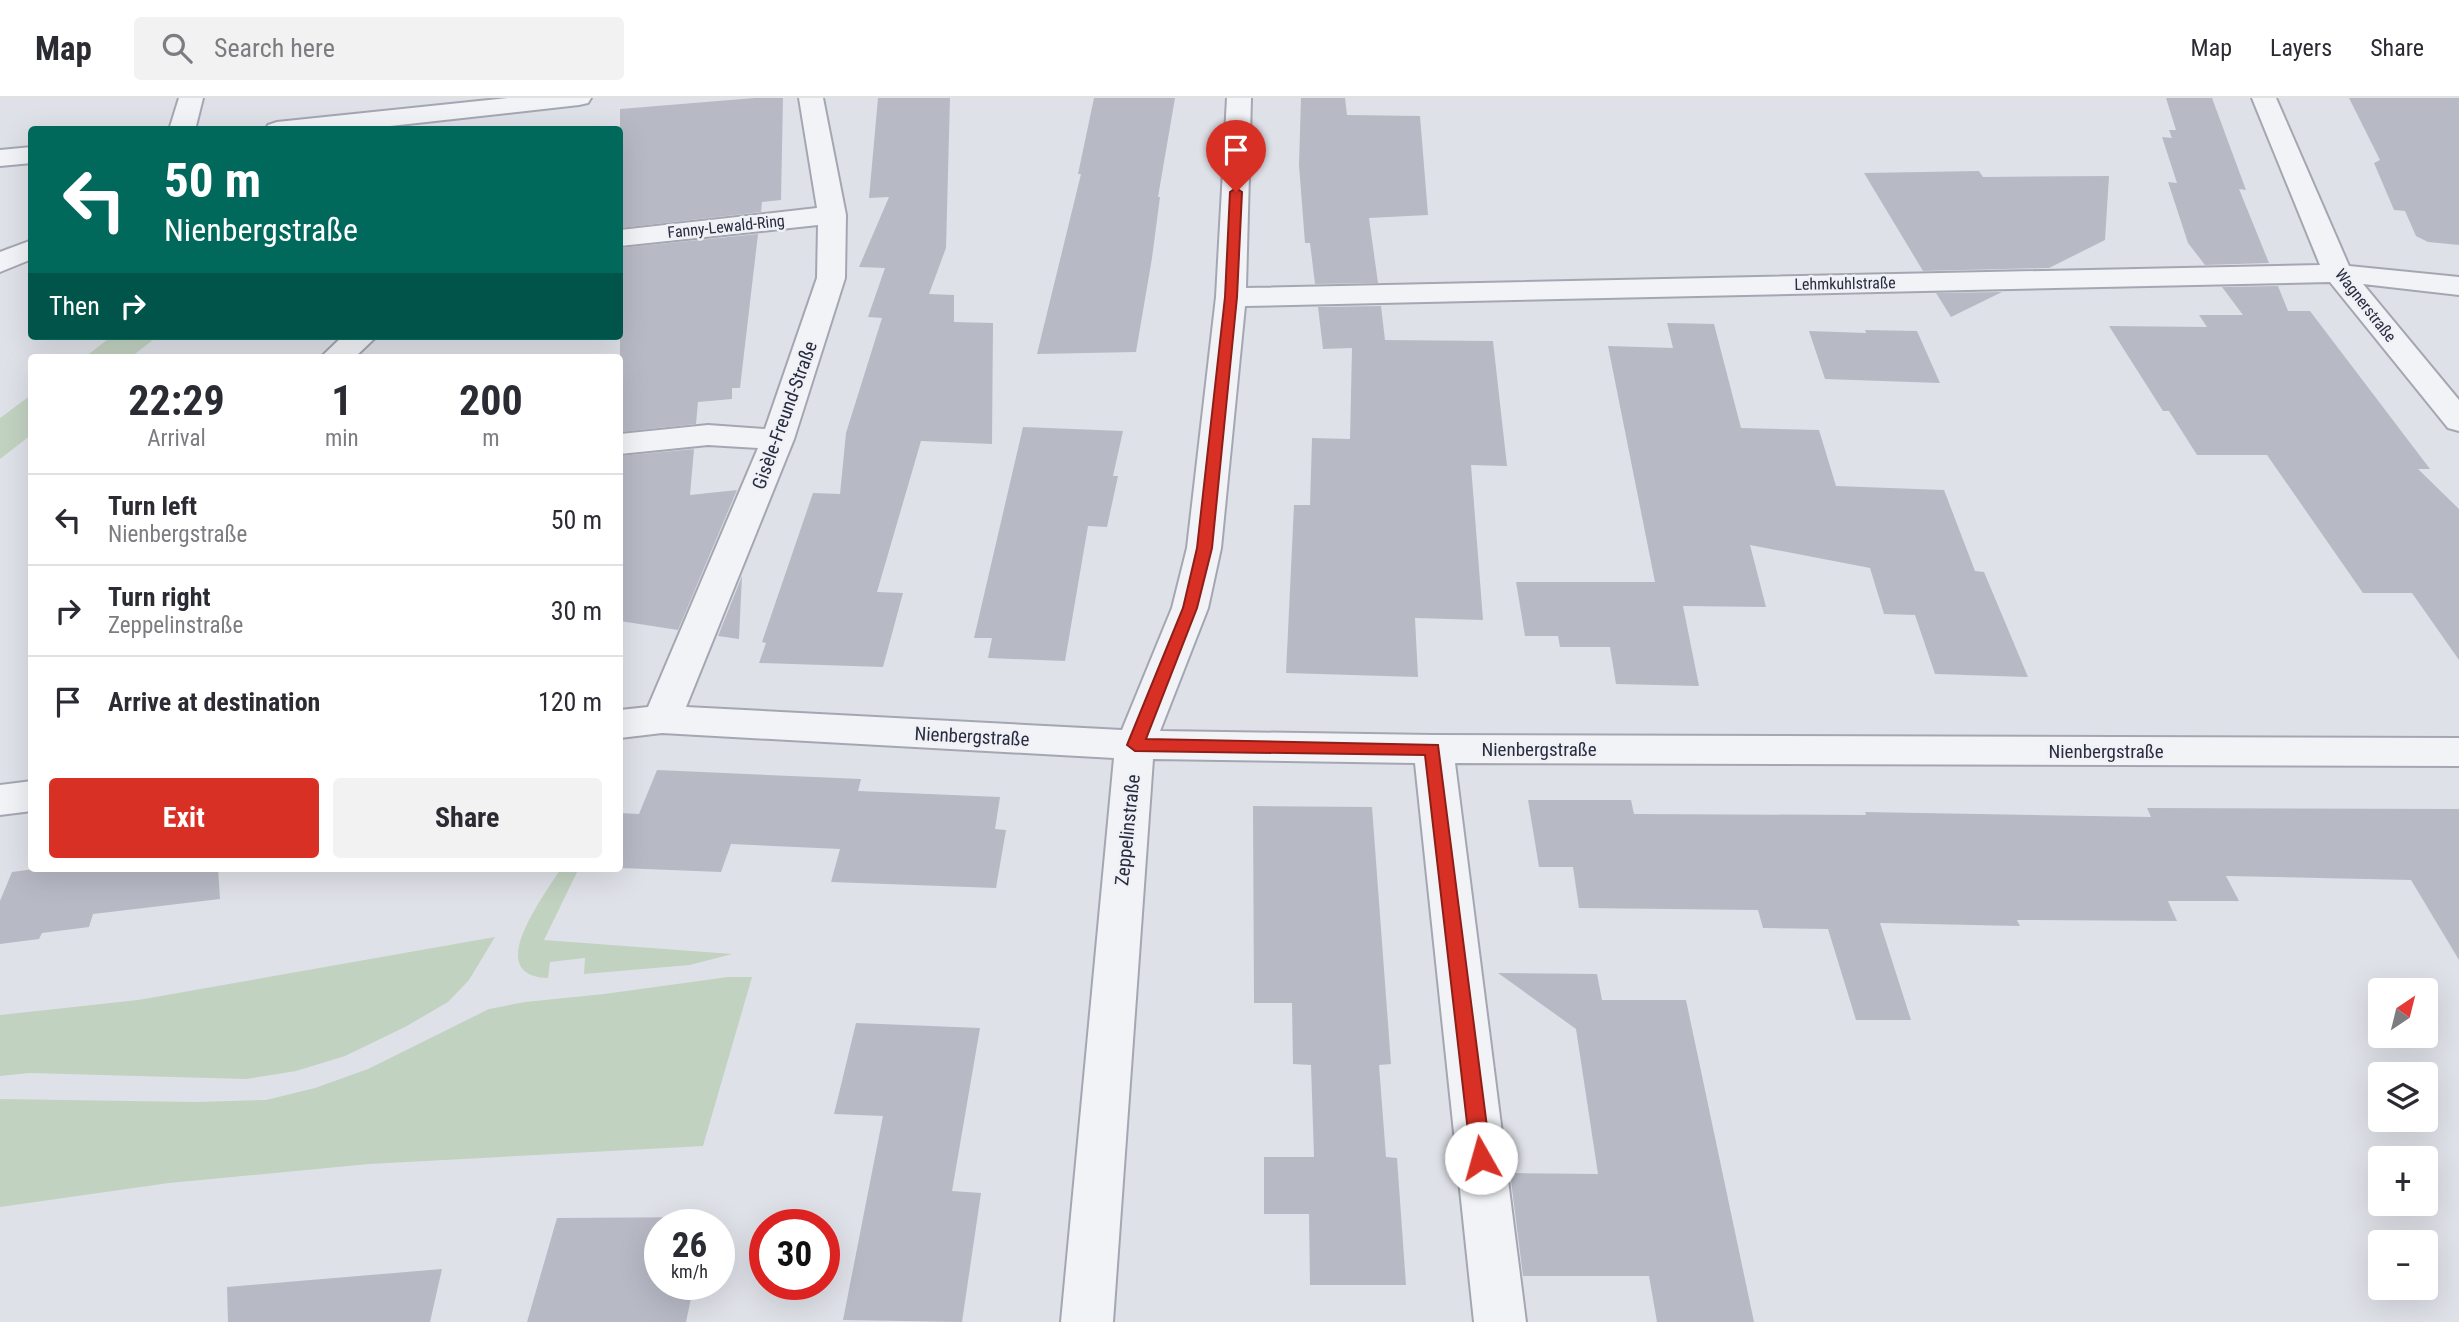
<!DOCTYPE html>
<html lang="en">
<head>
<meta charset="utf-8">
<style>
	:root { --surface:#fff; --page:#f2f2f3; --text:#2b2b33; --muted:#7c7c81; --line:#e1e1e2; --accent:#d93025 }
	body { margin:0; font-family:"Roboto Condensed",sans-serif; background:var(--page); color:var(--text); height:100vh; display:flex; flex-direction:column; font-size:26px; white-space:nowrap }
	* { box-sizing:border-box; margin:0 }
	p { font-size:23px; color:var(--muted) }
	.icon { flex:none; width:38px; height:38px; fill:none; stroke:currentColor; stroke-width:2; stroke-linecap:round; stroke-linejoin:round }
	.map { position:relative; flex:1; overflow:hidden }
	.sheet { position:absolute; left:28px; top:256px; width:595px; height:518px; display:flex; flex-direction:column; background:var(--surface); border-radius:7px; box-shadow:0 7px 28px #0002 }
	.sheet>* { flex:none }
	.hud { position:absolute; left:28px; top:28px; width:595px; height:214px; border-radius:7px; box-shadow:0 7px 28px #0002; background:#00695c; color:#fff; overflow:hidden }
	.needle { width:46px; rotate:35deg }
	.controls { position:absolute; left:2368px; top:880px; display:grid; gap:14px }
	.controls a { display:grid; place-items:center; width:70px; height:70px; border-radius:7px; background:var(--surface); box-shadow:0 7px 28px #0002; font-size:35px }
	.speed { position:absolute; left:644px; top:1111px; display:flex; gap:14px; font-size:35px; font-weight:700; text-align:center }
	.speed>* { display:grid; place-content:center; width:91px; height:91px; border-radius:50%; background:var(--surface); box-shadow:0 7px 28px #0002; line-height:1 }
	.speed small { font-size:18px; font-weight:400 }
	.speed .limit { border:10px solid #d22; background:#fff; color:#111 }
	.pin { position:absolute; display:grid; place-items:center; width:60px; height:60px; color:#fff; margin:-72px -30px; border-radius:50% 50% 50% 0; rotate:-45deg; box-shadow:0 0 7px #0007 }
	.pin .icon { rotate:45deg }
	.me { position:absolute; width:77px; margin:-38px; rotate:353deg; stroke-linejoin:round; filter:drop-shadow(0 0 5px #0008) }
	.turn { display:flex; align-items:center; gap:24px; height:147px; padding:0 21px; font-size:32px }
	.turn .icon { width:91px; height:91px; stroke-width:2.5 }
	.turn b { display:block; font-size:49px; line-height:60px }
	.then { display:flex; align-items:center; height:66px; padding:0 21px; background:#0003; gap:14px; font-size:26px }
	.eta { display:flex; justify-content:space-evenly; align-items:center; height:119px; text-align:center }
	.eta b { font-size:42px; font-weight:700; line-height:49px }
	.action { display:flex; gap:14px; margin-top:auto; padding:14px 21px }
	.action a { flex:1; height:80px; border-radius:7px; background:var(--accent); color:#fff; font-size:28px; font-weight:700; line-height:80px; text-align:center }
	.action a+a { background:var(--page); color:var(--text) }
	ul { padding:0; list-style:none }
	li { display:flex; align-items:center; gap:21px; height:91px; padding:0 21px; border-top:2px solid var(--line) }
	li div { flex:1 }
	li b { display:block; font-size:26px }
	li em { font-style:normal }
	header { display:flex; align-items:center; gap:42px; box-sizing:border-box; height:98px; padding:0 35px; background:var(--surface); border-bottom:2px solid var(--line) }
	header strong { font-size:33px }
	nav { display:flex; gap:38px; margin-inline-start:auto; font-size:24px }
	.search { width:490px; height:63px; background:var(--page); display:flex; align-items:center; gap:18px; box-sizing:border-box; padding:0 24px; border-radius:7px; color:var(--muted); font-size:26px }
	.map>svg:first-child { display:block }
	.green { fill:#c2d2c1 }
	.building { fill:#b7bac5 }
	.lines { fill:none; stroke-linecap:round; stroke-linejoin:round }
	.street-casing { stroke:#a4a7b2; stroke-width:4 }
	.street { fill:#f2f3f7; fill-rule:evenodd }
	.route { fill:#d93025; stroke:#8d1f18; stroke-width:2 }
	.labels { text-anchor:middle; stroke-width:5; stroke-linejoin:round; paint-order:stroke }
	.far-street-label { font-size:16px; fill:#282d3f; stroke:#eff1f6 }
	.street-label { font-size:19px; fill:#282d3f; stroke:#eff1f6 }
</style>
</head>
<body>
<header>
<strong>Map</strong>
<div class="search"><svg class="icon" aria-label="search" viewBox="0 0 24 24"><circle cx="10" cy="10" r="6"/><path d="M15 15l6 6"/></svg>Search here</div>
<nav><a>Map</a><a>Layers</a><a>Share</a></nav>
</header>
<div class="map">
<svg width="2459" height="1224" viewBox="0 0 2459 1224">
	<rect width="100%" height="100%" fill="#dfe1e8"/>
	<path class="green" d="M 112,238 L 158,238 L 131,259 L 85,259 Z
		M 31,297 L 31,337 L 0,361 L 0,320 Z
		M 561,770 L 579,770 L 544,842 L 732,856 L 690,867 L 584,876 L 585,860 L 550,864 L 548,880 C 481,878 545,797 561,770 Z
		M 495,839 L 469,882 L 448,904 L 405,929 L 345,958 L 296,973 L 246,981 L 29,975 L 0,978 L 0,917 L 138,902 Z
		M 728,879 L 752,879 L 703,1048 L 369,1066 L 169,1085 L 0,1109 L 0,1001 L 196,1004 L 266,1002 L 315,990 L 368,971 L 489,911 L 525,904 L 604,896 Z"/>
	<path class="building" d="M 755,0 L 783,0 L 781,102 L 762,104 L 761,114 L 620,130 L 620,11 Z
		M 878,0 L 950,0 L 946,150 L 929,196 L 954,197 L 954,224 L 993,225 L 992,346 L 921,343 L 877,494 L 903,495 L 883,569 L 759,565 L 766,545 L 762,544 L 813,395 L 840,396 L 846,335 L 882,220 L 868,219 L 885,170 L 859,169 L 889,99 L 869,100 Z
		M 1094,0 L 1175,0 L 1158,99 L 1160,99 L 1152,160 L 1136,254 L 1037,256 L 1081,76 L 1078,76 Z
		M 1301,0 L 1345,0 L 1347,17 L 1420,18 L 1428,117 L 1369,120 L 1378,185 L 1315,186 L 1310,145 L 1305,145 L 1299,67 Z
		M 2166,0 L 2212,0 L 2246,92 L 2239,91 L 2269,165 L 2205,167 L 2188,145 L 2168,84 L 2177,85 L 2162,39 L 2172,40 L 2169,32 L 2176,32 Z
		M 2349,0 L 2459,0 L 2459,147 L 2428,144 L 2416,138 L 2405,113 L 2394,112 L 2374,65 L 2380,62 Z
		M 1979,73 L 1983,79 L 2109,78 L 2105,142 L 2049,170 L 1923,173 L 1864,75 Z
		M 758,136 L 740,290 L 732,290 L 732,301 L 698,304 L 696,326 L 620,334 L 620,150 Z
		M 2278,188 L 2288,213 L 2310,213 L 2430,371 L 2418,371 L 2459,411 L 2459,562 L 2412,495 L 2363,495 L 2267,357 L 2197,357 L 2169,313 L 2163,313 L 2109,228 L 2207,229 L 2199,217 L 2243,217 L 2222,189 Z
		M 2002,194 L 1951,219 L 1936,195 Z
		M 1381,208 L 1385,242 L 1493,243 L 1507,368 L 1471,367 L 1483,522 L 1415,520 L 1418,579 L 1286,575 L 1294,407 L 1310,407 L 1312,340 L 1350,341 L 1352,250 L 1323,251 L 1318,209 Z
		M 1667,225 L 1714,226 L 1741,330 L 1819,332 L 1836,388 L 1944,392 L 1975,473 L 1984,474 L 2028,579 L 1935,576 L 1915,517 L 1884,516 L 1870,470 L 1750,447 L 1766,509 L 1683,508 L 1699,588 L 1616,586 L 1610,549 L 1560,549 L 1558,538 L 1525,538 L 1516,484 L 1655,484 L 1608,248 L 1673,250 Z
		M 1865,232 L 1917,233 L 1940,285 L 1825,281 L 1809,233 L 1866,235 Z
		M 1023,329 L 1123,333 L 1113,378 L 1118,378 L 1107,429 L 1088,428 L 1065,563 L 988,560 L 992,540 L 974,540 Z
		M 694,351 L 690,397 L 737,392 L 678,532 L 620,523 L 620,358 Z
		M 742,478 L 739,541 L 718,538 Z
		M 657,672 L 861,681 L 858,693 L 1000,699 L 995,731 L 1006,732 L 996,790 L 831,784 L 840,751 L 731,746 L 721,774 L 620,770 L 620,715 L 639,716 Z
		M 1528,702 L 1631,702 L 1634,716 L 1866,717 L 1865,714 L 2151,719 L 2147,710 L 2459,711 L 2459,862 L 2411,782 L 2226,778 L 2239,803 L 2168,803 L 2177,823 L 2017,822 L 2020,828 L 1880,825 L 1911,922 L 1856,922 L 1828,831 L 1763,830 L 1758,812 L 1579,810 L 1573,769 L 1539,769 Z
		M 1253,708 L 1372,709 L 1391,966 L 1379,967 L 1386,1059 L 1397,1060 L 1406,1187 L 1310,1187 L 1309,1116 L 1264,1116 L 1264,1059 L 1314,1059 L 1311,967 L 1293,966 L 1292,905 L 1254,905 Z
		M 42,770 L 218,770 L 220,801 L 93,816 L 89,829 L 42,835 L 39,841 L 0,846 L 0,803 L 12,774 Z
		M 1498,875 L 1597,876 L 1602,902 L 1686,902 L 1754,1224 L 1657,1224 L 1649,1178 L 1523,1178 L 1510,1075 L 1598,1076 L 1576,931 Z
		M 856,925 L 980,930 L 952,1093 L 981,1095 L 962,1224 L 843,1222 L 883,1018 L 834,1016 Z
		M 708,1119 L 707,1127 L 660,1127 L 660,1186 L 694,1186 L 686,1224 L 527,1224 L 557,1120 Z
		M 442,1171 L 430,1224 L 228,1224 L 227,1189 Z"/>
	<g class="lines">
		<g class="street-casing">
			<path id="street" d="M 179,0 L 203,0 L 195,32 L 169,32 Z
				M 508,0 L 591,0 L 588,5 L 579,7 L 354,32 L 265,32 L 268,27 L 277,24 Z
				M 799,0 L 823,0 L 846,117 L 845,180 L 794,341 L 686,609 L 1122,632 L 1172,510 L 1187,450 L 1216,199 L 1227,0 L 1251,0 L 1246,190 L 2320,167 L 2252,0 L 2276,0 L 2349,168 L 2459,179 L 2459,197 L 2363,186 L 2459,302 L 2459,333 L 2448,330 L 2330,184 L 1245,208 L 1221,450 L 1208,510 L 1160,633 L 1433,637 L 2459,640 L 2459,668 L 1455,665 L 1526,1224 L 1474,1224 L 1415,665 L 1153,661 L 1113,1224 L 1061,1224 L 1114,660 L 662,635 L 620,640 L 620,612 L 648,609 L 758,350 L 708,347 L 620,356 L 620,336 L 708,327 L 765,331 L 817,180 L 818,127 L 620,148 L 620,132 L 817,110 Z
				M 32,49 L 32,65 L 0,68 L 0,52 Z
				M 32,142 L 32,161 L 0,174 L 0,154 Z
				M 343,238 L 377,238 L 355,259 L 321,259 Z
				M 32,683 L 32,713 L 0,717 L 0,687 Z"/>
		</g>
		<use href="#street" class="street"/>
	</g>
	<path class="route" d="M 1236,90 L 1242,94 L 1237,199 L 1212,450 L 1197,510 L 1146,641 L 1438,647 L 1491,1060 L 1488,1067 L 1481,1069 L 1474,1067 L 1471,1060 L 1425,657 L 1135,653 L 1127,647 L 1183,510 L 1197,450 L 1225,199 L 1230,94 Z"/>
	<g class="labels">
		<g class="far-street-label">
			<text transform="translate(726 128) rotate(-6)" y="6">Fanny-Lewald-Ring</text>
			<text transform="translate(1845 185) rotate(-1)" y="6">Lehmkuhlstraße</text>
			<text transform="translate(2366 207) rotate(52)" y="6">Wagnerstraße</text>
		</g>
		<g class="street-label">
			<text transform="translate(784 317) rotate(-70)" y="7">Gisèle-Freund-Straße</text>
			<text transform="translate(972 638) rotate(3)" y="7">Nienbergstraße</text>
			<text x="1539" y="658">Nienbergstraße</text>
			<text x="2106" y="660">Nienbergstraße</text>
			<text transform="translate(1127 732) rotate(-84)" y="7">Zeppelinstraße</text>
		</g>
	</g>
</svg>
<div class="controls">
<a><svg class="needle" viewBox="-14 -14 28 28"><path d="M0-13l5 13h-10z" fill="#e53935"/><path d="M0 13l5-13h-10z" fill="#7c7c81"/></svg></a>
<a><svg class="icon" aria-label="layers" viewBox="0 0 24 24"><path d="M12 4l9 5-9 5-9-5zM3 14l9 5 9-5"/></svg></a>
<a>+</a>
<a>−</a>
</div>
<div class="speed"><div>26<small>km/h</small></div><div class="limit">30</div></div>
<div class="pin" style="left:1236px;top:94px;background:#d93025"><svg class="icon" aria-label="arrive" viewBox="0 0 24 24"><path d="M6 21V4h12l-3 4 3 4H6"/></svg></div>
<svg class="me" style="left:1481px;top:1060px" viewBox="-20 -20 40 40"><circle r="19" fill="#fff"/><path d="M0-13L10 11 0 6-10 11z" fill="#d93025"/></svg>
<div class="hud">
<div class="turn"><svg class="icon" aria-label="left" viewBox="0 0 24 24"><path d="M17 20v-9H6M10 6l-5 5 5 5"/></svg><div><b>50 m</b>Nienbergstraße</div></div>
<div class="then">Then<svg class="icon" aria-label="right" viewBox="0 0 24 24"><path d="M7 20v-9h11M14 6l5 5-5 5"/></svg></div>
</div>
<section class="sheet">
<div class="eta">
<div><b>22:29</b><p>Arrival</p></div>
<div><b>1</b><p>min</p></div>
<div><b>200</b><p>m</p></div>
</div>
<ul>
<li><svg class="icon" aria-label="left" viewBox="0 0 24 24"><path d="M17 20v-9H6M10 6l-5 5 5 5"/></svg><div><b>Turn left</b><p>Nienbergstraße</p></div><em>50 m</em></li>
<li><svg class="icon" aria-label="right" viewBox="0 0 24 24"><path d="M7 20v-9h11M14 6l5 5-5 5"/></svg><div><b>Turn right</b><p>Zeppelinstraße</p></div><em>30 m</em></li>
<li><svg class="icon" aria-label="arrive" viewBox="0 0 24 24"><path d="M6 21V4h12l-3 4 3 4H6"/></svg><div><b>Arrive at destination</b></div><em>120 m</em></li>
</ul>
<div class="action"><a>Exit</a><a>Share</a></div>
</section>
</div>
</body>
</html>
